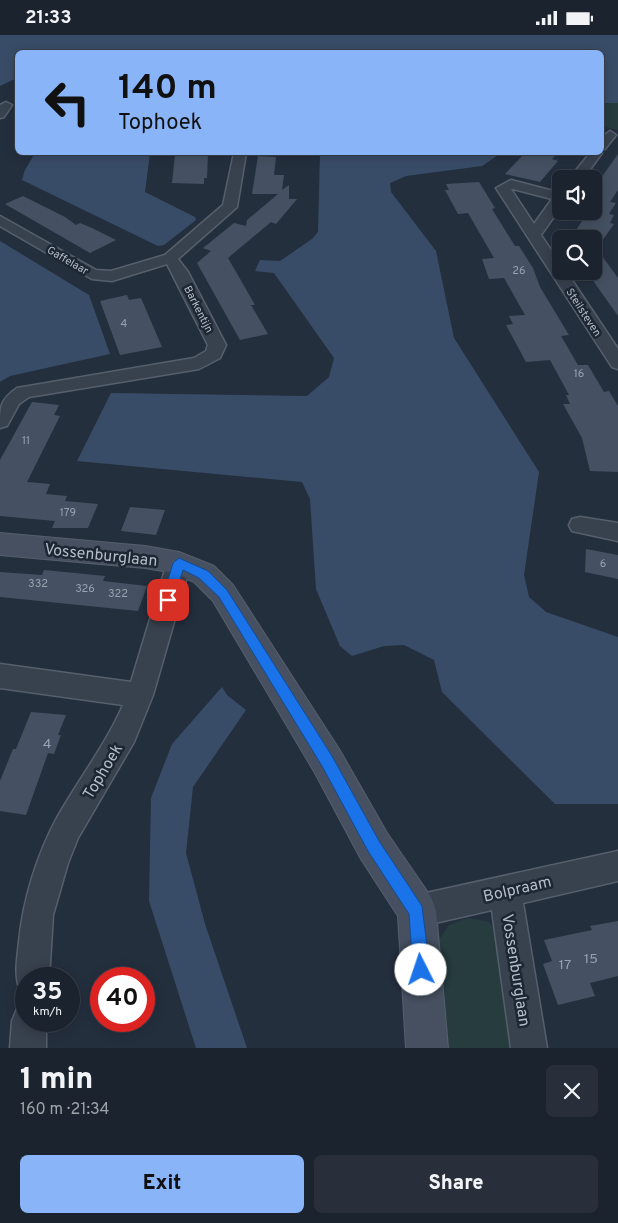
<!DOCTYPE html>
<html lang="en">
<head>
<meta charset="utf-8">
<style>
	:root { --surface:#1b232e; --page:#282f3a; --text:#f1f3f6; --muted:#a0a4aa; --line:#39404a; --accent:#8ab4f8 }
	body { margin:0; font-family:Overpass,sans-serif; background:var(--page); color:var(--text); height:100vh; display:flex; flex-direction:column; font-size:19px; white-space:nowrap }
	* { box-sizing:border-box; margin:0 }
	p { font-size:16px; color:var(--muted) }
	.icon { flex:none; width:28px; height:28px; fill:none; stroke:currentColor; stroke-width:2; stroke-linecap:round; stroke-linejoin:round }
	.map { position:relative; height:1013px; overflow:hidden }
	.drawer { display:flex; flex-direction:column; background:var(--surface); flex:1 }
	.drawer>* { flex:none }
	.hud { position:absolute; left:15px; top:15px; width:589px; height:105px; border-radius:8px; box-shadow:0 2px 12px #0003,0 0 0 1px var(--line); background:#8ab4f8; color:#111; overflow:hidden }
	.fabs { position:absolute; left:552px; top:135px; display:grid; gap:10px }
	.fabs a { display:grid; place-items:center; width:50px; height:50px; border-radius:8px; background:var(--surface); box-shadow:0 2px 12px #0003,0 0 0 1px var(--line); font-size:25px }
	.speed { position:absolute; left:15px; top:932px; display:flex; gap:10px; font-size:25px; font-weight:700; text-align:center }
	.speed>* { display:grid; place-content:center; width:65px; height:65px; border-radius:50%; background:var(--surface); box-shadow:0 2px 12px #0003,0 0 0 1px var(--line); line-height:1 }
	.speed small { font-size:12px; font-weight:400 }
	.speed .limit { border:8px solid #d22; background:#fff; color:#111 }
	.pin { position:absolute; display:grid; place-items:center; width:42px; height:42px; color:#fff; margin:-21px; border-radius:10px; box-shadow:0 2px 8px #0006 }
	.me { position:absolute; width:55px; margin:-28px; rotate:356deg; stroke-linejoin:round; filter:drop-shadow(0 0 4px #0008) }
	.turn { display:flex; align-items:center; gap:18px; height:105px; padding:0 20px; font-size:22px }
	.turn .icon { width:65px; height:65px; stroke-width:2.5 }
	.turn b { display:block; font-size:35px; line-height:42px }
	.round { display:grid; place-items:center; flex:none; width:52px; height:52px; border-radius:8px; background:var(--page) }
	.overview { display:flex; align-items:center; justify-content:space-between; height:85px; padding:0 20px }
	h1 { font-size:30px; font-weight:800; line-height:38px }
	.button { display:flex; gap:10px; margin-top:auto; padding:10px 20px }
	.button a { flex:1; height:58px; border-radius:8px; background:var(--accent); color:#111; font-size:20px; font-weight:800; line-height:58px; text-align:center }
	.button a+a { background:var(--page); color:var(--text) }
	.status { display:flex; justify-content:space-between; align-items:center; height:35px; padding:0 25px; background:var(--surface); direction:ltr }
	.status svg { height:14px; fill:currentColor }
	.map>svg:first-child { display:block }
	.green { fill:#263c3f }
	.water { fill:#394c67 }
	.building { fill:#455162 }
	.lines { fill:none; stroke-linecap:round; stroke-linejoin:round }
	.street-casing { stroke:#565f6c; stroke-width:3 }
	.secondary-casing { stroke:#565f6c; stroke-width:2 }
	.street { fill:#38414e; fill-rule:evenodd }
	.secondary { fill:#465061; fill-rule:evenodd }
	.route { fill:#1a73e8; stroke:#114b97 }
	.labels { text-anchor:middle; stroke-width:5; stroke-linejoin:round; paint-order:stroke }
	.far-street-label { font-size:11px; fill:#b4bcc9; stroke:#1d2633 }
	.number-label { font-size:11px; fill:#98a1af }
	.near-number-label { font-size:14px; fill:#98a1af }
	.near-street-label { font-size:16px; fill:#b4bcc9; stroke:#1d2633 }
</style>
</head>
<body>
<div class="status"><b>21:33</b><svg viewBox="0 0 49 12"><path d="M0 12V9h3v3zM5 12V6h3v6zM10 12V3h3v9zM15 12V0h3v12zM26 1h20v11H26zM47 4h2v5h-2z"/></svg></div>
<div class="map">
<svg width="618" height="1013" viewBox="0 0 618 1013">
	<rect width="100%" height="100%" fill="#242f3e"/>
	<path class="green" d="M 601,68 L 618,68 L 618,95 L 601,91 Z
		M 468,883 L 489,887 L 502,906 L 517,1013 L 444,1013 L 438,906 L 449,890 Z"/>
	<path class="water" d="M 0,0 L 618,0 L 618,68 L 601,68 L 601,18 L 18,18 L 17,43 L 0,51 Z
		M 35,118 L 150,118 L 145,157 L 195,182 L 196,185 L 164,210 L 158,211 L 22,145 L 25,135 Z
		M 320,118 L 501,118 L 482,131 L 406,141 L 390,148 L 391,157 L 436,216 L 454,303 L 539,437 L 524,540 L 529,562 L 546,577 L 618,602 L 618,769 L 555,769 L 442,657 L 434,625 L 404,610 L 384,611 L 352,621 L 340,611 L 316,554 L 310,464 L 302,447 L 77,426 L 111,358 L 307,361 L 329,342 L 334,323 L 274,238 L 255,236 L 260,225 L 280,226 L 312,204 L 318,197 Z
		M 0,206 L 89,260 L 110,319 L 10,341 L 0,347 Z
		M 222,652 L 227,660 L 246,675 L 193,752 L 186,818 L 205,889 L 247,1013 L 196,1013 L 149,866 L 151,763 L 172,709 Z"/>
	<path class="building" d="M 182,118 L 208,118 L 207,143 L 204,143 L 204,149 L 172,148 L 175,120 L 182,120 Z
		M 525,118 L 558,118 L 552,124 L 558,126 L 540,147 L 505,139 Z
		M 618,119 L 618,155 L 610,167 L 616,168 L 609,179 L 614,180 L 610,188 L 614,189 L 602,206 L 574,198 L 589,176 L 594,176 L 594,153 Z
		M 258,121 L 276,122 L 274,140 L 284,140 L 282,155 L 289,150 L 289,164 L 297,164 L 276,189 L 271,187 L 228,223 L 255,270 L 251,270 L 268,299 L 240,305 L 197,228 L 211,216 L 203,213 L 234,188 L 246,191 L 247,185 L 278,159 L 252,159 Z
		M 479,147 L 495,173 L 492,174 L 515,211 L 519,211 L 533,233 L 540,252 L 569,300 L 561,301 L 578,330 L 588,330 L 604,357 L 609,356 L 618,371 L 618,437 L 590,436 L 582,403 L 563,369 L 570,369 L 566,360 L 569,360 L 550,325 L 526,327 L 506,290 L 513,289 L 509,281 L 525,280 L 504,243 L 489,244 L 482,224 L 494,223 L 468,178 L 458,179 L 445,155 L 449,155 L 446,149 Z
		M 23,161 L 65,182 L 76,190 L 80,188 L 92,193 L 116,205 L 90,218 L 5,169 Z
		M 594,210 L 618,243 L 618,281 L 594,247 Z
		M 127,260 L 129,265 L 141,263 L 162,312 L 120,320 L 100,266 Z
		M 32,367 L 59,370 L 54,380 L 60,381 L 27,447 L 50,449 L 46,459 L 67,461 L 65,466 L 98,469 L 88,493 L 52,493 L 55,486 L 0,481 L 0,425 Z
		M 130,472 L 165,475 L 156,500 L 121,496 Z
		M 586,514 L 618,520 L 618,544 L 585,537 Z
		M 44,535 L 105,541 L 103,546 L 147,551 L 138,576 L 0,562 L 0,537 L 42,540 Z
		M 31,677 L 66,680 L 58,700 L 61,700 L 54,719 L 48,718 L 26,780 L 0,776 L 0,746 L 13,714 L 16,714 Z
		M 618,886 L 618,941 L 590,948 L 595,961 L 558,970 L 543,929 L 552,926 L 544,905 L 592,895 L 590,891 Z"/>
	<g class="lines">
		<g class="street-casing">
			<path id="street" d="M 6,67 L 12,70 L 4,82 L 0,83 L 0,70 Z
				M 610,96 L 616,100 L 605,114 L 601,115 L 601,103 Z
				M 601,116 L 602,118 L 583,144 L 569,144 L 590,118 Z
				M 234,118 L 246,118 L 237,172 L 178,224 L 188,237 L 226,310 L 220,323 L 199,334 L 29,362 L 19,369 L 7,391 L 0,393 C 0,371 0,365 17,353 L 194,323 L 206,316 L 208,310 L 167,229 L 112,246 L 92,244 L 0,191 L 0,181 L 96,235 L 111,236 L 165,220 L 223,170 Z
				M 511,145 L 561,158 L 561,172 L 541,200 L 561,230 L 561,236 L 566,236 L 618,314 L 618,334 L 612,332 L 496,153 ZM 511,154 L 513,154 L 552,164 L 534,189 Z
				M 580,482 L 618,488 L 618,506 L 572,496 L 569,490 L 572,484 Z
				M 179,519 L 187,522 L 191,528 L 153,660 L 134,707 L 78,803 L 68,828 L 53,880 L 49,944 L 26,944 L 26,958 L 20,956 C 14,940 17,925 19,907 C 23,865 37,819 58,781 C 79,744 106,709 123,670 L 0,653 L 0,629 L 131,647 L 167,528 L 171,522 Z
				M 618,816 L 618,846 L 523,868 L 547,1013 L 511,1013 L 492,875 L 417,892 L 406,887 L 401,876 L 406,865 L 417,860 Z
				M 26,970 L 26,986 L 46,986 L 46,1013 L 10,1013 L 12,986 L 17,974 Z"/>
		</g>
		<g class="secondary-casing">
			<path id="secondary" d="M 0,498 L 145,511 L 179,517 L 214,531 L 233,550 L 339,714 L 387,798 L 431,862 L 436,876 L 448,1013 L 406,1013 L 398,881 L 361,824 L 315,738 L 213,566 L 194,547 L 175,538 L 145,533 L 0,520 Z"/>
		</g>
		<use href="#street" class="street"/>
		<use href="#secondary" class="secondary"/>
	</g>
	<path class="route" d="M 179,523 L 208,536 L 227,555 L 332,721 L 379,806 L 422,871 L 430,935 L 427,941 L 421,943 L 415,941 L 413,935 L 409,879 L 368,816 L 322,731 L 219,562 L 199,543 L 183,535 L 172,569 L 164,569 L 162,565 L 173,528 Z"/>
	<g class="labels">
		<g class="far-street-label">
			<text transform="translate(68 225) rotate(30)" y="4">Gaffelaar</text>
			<text transform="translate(199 274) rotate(63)" y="4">Barkentijn</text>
			<text transform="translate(584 277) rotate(57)" y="4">Steilsteven</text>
		</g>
		<g class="number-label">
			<text x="519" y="239">26</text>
			<text x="124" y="292">4</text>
			<text x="579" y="342">16</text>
			<text x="26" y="409">11</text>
			<text x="68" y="481">179</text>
			<text x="603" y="532">6</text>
			<text x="38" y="552">332</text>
			<text x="85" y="557">326</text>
			<text x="118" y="562">322</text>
		</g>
		<g class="near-number-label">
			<text x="47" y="713">4</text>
			<text x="591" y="928">15</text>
			<text x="565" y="934">17</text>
		</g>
		<g class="near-street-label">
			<text transform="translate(101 519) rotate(6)" y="6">Vossenburglaan</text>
			<text transform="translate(102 736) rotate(-59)" y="6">Tophoek</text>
			<text transform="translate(517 853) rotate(-13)" y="6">Bolpraam</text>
			<text transform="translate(517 935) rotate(81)" y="6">Vossenburglaan</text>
		</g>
	</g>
</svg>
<div class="fabs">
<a><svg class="icon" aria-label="sound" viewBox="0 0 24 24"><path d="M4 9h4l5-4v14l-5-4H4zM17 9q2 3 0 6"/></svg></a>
<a><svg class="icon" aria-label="search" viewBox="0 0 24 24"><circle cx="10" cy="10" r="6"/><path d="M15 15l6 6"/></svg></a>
</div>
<div class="speed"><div>35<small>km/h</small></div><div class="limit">40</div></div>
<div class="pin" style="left:168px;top:565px;background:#d93025"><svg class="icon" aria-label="arrive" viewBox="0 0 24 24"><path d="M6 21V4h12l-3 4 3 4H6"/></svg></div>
<svg class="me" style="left:421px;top:935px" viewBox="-20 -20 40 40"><circle r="19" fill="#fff"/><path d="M0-13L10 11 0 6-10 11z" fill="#1a73e8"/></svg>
<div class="hud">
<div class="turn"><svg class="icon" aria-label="left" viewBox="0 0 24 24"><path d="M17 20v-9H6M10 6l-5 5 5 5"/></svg><div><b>140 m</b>Tophoek</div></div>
</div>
</div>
<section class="drawer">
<div class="overview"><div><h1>1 min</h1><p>160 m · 21:34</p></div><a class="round"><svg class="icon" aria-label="close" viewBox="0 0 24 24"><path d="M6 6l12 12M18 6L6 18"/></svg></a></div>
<div class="button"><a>Exit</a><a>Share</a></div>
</section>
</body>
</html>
